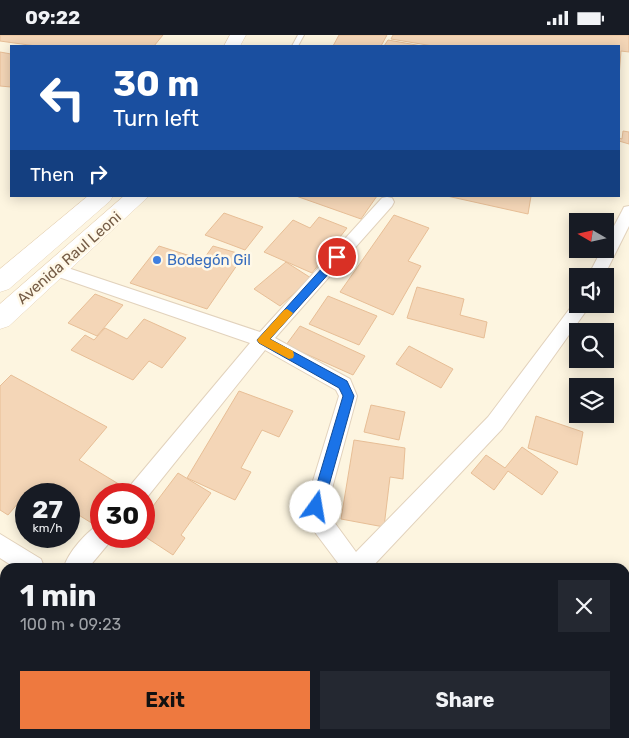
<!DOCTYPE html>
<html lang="en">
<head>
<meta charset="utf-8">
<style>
	:root { --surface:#171b24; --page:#242831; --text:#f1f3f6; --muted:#9ea1a6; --accent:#ee793f }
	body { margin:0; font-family:Rubik,sans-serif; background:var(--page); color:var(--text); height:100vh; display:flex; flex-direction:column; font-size:19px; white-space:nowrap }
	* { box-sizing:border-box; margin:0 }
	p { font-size:16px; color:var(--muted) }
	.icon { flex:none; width:28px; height:28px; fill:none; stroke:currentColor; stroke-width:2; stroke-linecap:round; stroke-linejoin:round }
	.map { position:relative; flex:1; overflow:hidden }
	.sheet { position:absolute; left:0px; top:528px; width:630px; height:176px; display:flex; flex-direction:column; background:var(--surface); border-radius:15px 15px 0 0; box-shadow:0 2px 12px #0003 }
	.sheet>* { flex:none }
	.banner { position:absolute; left:10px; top:10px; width:610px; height:152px; border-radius:0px; box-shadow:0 2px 12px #0003; background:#1a4fa0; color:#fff; overflow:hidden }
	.needle { width:32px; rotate:279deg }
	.buttons { position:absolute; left:569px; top:178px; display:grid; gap:10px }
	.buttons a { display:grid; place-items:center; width:45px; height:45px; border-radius:0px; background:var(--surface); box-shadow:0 2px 12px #0003; font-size:25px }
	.speed { position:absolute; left:15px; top:448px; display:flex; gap:10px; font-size:25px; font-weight:700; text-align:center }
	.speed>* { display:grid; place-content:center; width:65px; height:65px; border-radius:50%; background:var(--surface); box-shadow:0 2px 12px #0003; line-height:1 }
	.speed small { font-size:12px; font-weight:400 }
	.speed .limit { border:8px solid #d22; background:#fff; color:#111 }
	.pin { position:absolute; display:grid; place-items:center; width:42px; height:42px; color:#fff; margin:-21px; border:2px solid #fff; border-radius:50%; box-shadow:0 1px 5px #0007 }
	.me { position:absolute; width:55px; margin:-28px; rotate:13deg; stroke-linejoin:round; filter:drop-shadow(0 0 4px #0008) }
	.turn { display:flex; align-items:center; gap:18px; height:105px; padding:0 20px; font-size:22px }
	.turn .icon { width:65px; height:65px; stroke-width:2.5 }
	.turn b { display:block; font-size:35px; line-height:42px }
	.then { display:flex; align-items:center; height:48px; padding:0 20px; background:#0003; gap:10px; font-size:19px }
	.round { display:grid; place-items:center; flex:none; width:52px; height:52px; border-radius:0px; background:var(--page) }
	.head { display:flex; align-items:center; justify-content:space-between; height:85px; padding:0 20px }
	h1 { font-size:30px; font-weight:700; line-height:38px }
	.action { display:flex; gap:10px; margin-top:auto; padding:10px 20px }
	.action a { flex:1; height:58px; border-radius:0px; background:var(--accent); color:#111; font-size:20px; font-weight:700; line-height:58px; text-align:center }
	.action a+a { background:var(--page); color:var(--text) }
	.status { display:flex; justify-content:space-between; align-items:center; height:35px; padding:0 25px; background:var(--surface); direction:ltr }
	.status svg { height:14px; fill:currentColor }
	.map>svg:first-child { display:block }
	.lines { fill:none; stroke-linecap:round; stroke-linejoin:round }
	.river { fill:#b4dae7; fill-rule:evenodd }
	.building { fill:#f4d6b7; stroke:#e7be96 }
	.lane-casing { stroke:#e2d2bc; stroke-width:2 }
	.street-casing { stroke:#e2d2bc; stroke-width:2 }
	.secondary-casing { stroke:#e7d4b9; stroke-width:1 }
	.lane { fill:#fff; fill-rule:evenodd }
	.street { fill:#fff; fill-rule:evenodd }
	.secondary { fill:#fff; fill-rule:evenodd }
	.route { fill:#1a73e8; stroke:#114b97 }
	.slow { fill:#f59e0b }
	.shop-dot { fill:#3f7fe0; stroke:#fff8e7; stroke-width:2 }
	.labels { text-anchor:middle; stroke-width:5; stroke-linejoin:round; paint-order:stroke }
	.street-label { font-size:15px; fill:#755c46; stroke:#fff8e7 }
	.shop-label { font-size:15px; fill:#366cbe; stroke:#fff8e7; text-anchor:start }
</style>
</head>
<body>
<div class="status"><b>09:22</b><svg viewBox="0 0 49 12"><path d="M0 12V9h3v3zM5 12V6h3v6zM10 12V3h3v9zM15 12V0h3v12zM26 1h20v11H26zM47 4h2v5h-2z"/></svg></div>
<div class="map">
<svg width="629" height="703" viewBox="0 0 629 703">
	<rect width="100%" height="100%" fill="#fdf5e0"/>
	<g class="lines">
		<path class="river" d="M 625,624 L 629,625 L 629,683 L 625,682 Z
			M 418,699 L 482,699 L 480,703 L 416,703 Z"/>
	</g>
	<path class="building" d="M 0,0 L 163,0 L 154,11 L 36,11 L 0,6 Z
		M 339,0 L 387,0 L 381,11 L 333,11 Z
		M 393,0 L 629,0 L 629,17 L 621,16 L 619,42 L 619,11 L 433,11 L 391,4 Z
		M 388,5 L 422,11 L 384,11 Z
		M 0,17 L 11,19 L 11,52 L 0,51 Z
		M 623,96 L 629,97 L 629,109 L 619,106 L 619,103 L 622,104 Z
		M 296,161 L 377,161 L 361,184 Z
		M 447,161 L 531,161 L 528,179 Z
		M 224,178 L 263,192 L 245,215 L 205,200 Z
		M 394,180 L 429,193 L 408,226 L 421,231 L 393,280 L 340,257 Z
		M 319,182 L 347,193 L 312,238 L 264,217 L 293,185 L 310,193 Z
		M 159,211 L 203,225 L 213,211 L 244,220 L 207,274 L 130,248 Z
		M 286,227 L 311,243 L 280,271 L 254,254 Z
		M 417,252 L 464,264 L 460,280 L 487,287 L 484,303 L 407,283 Z
		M 95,259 L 123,270 L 97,301 L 68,288 Z
		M 328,261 L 377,281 L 359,310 L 309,289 Z
		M 144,284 L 186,303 L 162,333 L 149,326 L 133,345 L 71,315 L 85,300 L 94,305 L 105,293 L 127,304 Z
		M 300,291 L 365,321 L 353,340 L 286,310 Z
		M 409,311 L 453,334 L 441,353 L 396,329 Z
		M 11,340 L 107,392 L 79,425 L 127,454 L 124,459 L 101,459 L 101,487 L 98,492 L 69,474 L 69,459 L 44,459 L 32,452 L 8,480 L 0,475 L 0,351 Z
		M 239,356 L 293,376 L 279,402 L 262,395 L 241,433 L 251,437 L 235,465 L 187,443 Z
		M 371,370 L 405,377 L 399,405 L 364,397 Z
		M 536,381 L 583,397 L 577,430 L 528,413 Z
		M 354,405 L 405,413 L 403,444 L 390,442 L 384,492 L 341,484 Z
		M 522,412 L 558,437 L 542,460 L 508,436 L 494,455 L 471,438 L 486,420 L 505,433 Z
		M 178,438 L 211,458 L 181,500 L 185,503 L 173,520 L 144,501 L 144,483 Z
		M 5,669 L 5,699 L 75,699 L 72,703 L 0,703 L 0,676 Z"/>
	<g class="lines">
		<g class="lane-casing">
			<path id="lane" d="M 298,0 L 304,0 L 298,11 L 292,11 Z"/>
		</g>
		<g class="street-casing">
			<path id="street" d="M 387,162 L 392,163 L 394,167 L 392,171 L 275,303 L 350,344 L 357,361 L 327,472 L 329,480 L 356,517 L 488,382 L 577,264 L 578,269 L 591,269 L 502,394 L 372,532 L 341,532 L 311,492 L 305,472 L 339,361 L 336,355 L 265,315 L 144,466 L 144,459 L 126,459 L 129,452 L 250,308 L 50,239 L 48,235 L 50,231 L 56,229 L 260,297 L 382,163 Z
				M 629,171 L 629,191 L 604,241 L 588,241 L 602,214 L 605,214 L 605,208 L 622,176 L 624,172 Z
				M 101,489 L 101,501 L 111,501 L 109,508 L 89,532 L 64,532 C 68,518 87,495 101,489 Z
				M 0,499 L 41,524 L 44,532 L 14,532 L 0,523 Z
				M 5,602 L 5,630 L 0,632 L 0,604 Z
				M 190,699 L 217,699 L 215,703 L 188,703 Z"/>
		</g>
		<g class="secondary-casing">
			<path id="secondary" d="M 230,0 L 246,0 L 240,11 L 224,11 Z
				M 88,161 L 113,161 L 110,166 L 9,254 L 0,257 L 0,234 Z
				M 124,161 L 149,161 L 9,291 L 0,294 L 0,269 Z"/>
		</g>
		<use href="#lane" class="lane"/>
		<use href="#street" class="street"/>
		<use href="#secondary" class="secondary"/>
	</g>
	<path class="route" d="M 337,219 L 341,220 L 341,225 L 270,304 L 347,346 L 354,361 L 323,472 L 321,477 L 316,478 L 312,477 L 310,472 L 343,361 L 339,353 L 259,308 L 257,305 L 334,220 Z"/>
	<path class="slow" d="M 287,274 L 293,278 L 291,281 L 270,304 L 293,316 L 294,320 L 293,323 L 289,324 L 259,308 L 257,305 L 284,275 Z"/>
	<circle class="shop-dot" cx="157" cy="225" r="5"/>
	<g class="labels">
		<g class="street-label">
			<text transform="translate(69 223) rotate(-41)" y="5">Avenida Raul Leoni</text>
		</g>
		<g class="shop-label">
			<text x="167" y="230">Bodegón Gil</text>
		</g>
	</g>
</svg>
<div class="buttons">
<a><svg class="needle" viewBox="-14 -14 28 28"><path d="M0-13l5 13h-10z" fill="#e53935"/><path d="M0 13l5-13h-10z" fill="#9ea1a6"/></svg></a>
<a><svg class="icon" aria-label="sound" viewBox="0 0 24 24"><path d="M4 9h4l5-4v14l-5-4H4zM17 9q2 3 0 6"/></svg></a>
<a><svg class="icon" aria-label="search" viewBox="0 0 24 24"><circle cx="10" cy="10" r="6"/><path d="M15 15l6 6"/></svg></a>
<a><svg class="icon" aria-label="layers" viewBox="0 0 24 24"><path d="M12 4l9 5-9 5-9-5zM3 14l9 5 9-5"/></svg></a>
</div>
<div class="speed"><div>27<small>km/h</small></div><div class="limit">30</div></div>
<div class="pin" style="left:337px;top:222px;background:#d93025"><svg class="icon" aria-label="arrive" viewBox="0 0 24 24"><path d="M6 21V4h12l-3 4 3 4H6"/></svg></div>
<svg class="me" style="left:316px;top:472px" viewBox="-20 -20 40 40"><circle r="19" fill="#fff"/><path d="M0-13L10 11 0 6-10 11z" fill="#1a73e8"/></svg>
<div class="banner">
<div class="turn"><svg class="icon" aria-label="left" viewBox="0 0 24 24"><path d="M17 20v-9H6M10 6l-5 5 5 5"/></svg><div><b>30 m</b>Turn left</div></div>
<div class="then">Then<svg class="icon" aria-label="right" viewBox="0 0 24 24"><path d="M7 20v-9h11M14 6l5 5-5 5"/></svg></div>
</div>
<section class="sheet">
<div class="head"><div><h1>1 min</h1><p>100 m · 09:23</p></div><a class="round"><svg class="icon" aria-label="close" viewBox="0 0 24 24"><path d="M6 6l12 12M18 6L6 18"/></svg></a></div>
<div class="action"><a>Exit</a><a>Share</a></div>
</section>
</div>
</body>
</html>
